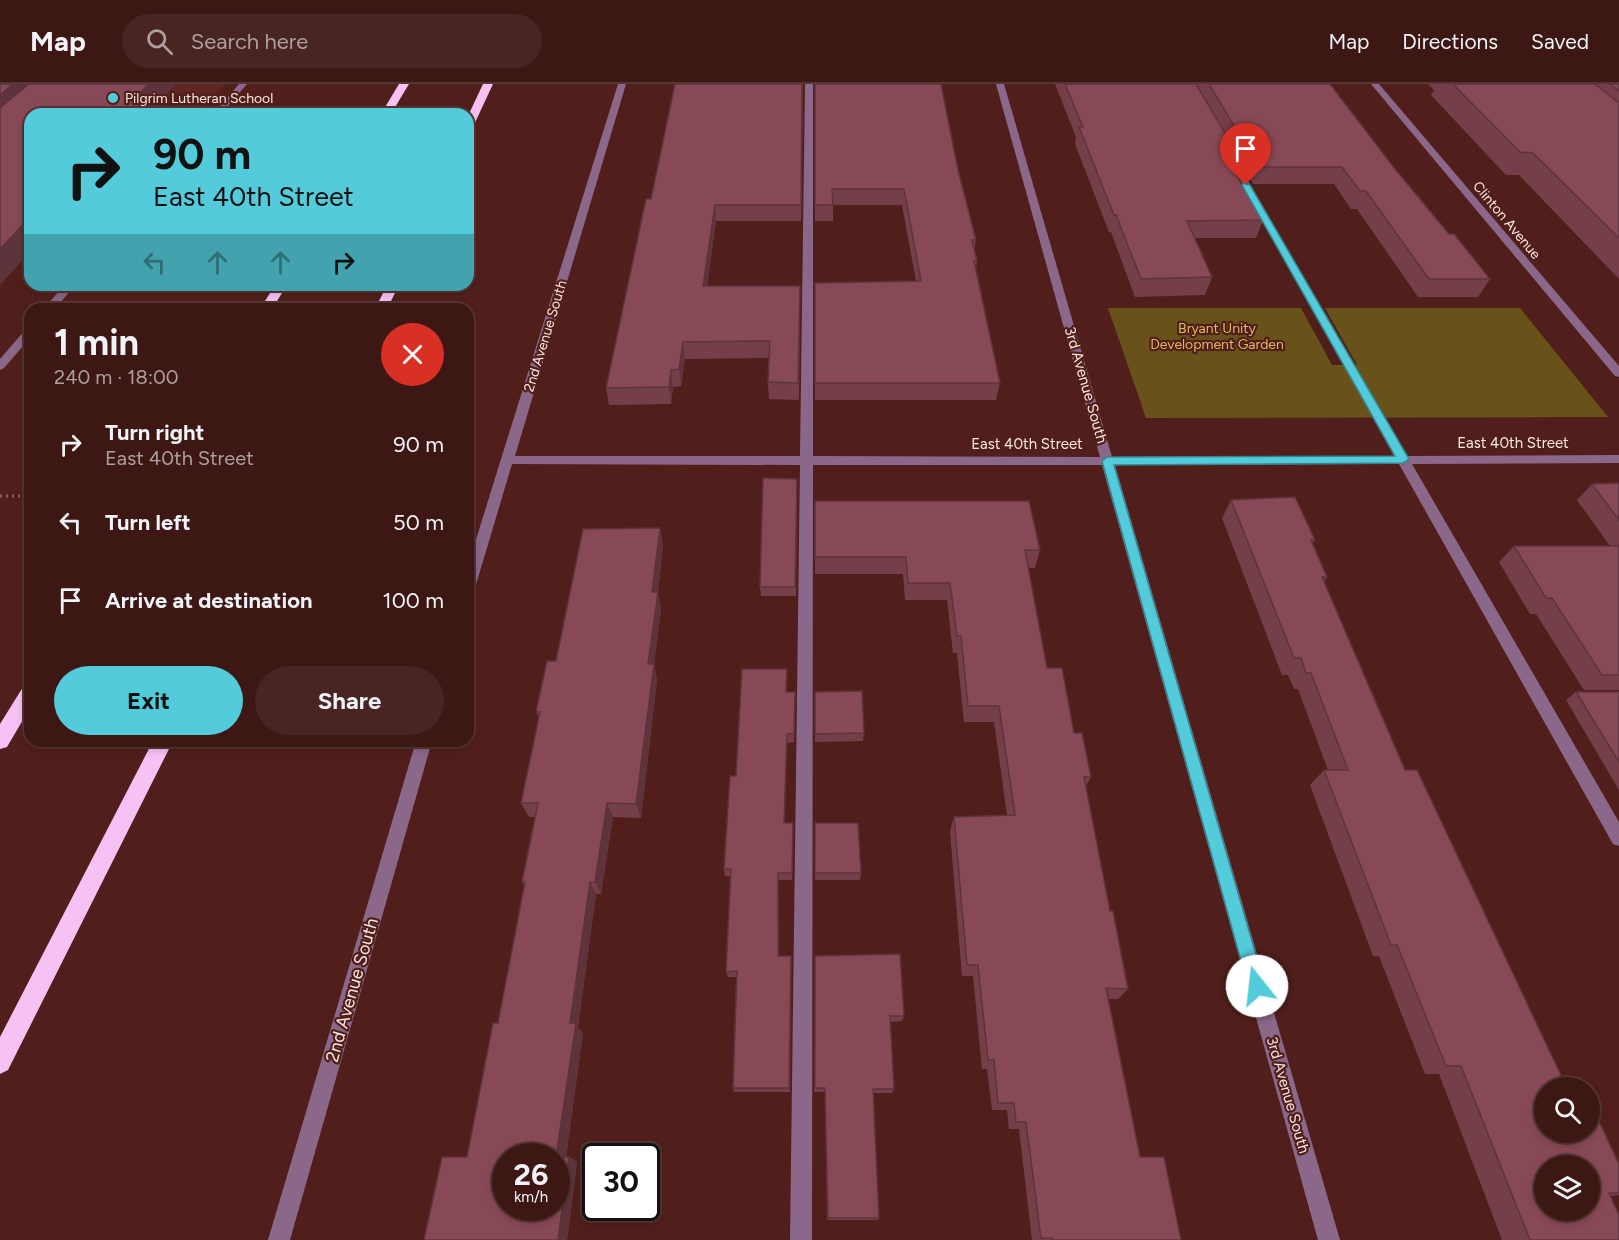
<!DOCTYPE html>
<html lang="en">
<head>
<meta charset="utf-8">
<style>
	:root { --surface:#3d1714; --page:#482422; --text:#f1f3f6; --muted:#ad9fa0; --line:#563634; --accent:#53cbda }
	body { margin:0; font-family:Figtree,sans-serif; background:var(--page); color:var(--text); height:100vh; display:flex; flex-direction:column; font-size:22px; white-space:nowrap }
	* { box-sizing:border-box; margin:0 }
	p { font-size:20px; color:var(--muted) }
	.icon { flex:none; width:33px; height:33px; fill:none; stroke:currentColor; stroke-width:2; stroke-linecap:round; stroke-linejoin:round }
	.map { position:relative; flex:1; overflow:hidden }
	.panel { position:absolute; left:24px; top:219px; width:450px; height:444px; display:flex; flex-direction:column; background:var(--surface); border-radius:18px; box-shadow:0 3px 9px #0003,0 0 0 2px var(--line) }
	.panel>* { flex:none }
	.banner { position:absolute; left:24px; top:24px; width:450px; height:183px; border-radius:18px; box-shadow:0 3px 9px #0003,0 0 0 2px var(--line); background:#53cbda; color:#111; overflow:hidden }
	.controls { position:absolute; left:1534px; top:993px; display:grid; gap:12px }
	.controls a { display:grid; place-items:center; width:66px; height:66px; border-radius:50%; background:var(--surface); box-shadow:0 3px 9px #0003,0 0 0 2px var(--line); font-size:30px }
	.speed { position:absolute; left:492px; top:1059px; display:flex; gap:12px; font-size:30px; font-weight:700; text-align:center }
	.speed>* { display:grid; place-content:center; width:78px; height:78px; border-radius:50%; background:var(--surface); box-shadow:0 3px 9px #0003,0 0 0 2px var(--line); line-height:1 }
	.speed small { font-size:15px; font-weight:400 }
	.speed .limit { border:3px solid #111; border-radius:9px; background:#fff; color:#111 }
	.pin { position:absolute; display:grid; place-items:center; width:51px; height:51px; color:#fff; margin:-62px -26px; border-radius:50% 50% 50% 0; rotate:-45deg; box-shadow:0 0 6px #0007 }
	.pin .icon { rotate:45deg }
	.me { position:absolute; width:66px; margin:-33px; rotate:344deg; stroke-linejoin:round; filter:drop-shadow(0 0 4px #0008) }
	.turn { display:flex; align-items:center; gap:21px; height:126px; padding:0 30px; font-size:27px }
	.turn .icon { width:78px; height:78px; stroke-width:2.5 }
	.turn b { display:block; font-size:42px; line-height:51px }
	.lanes { display:flex; align-items:center; height:57px; padding:0 30px; background:#0003; justify-content:center; gap:30px; direction:ltr }
	.lanes .off { opacity:.35 }
	.round { display:grid; place-items:center; flex:none; width:63px; height:63px; border-radius:32px; background:var(--page) }
	.overview { display:flex; align-items:center; justify-content:space-between; height:102px; padding:0 30px }
	h1 { font-size:36px; font-weight:700; line-height:45px }
	.action { display:flex; gap:12px; margin-top:auto; padding:12px 30px }
	.action a { flex:1; height:69px; border-radius:36px; background:var(--accent); color:#111; font-size:24px; font-weight:700; line-height:69px; text-align:center }
	.action a+a { background:var(--page); color:var(--text) }
	ul { padding:0; list-style:none }
	li { display:flex; align-items:center; gap:18px; height:78px; padding:0 30px }
	li div { flex:1 }
	li b { display:block; font-size:22px }
	li em { font-style:normal }
	header { display:flex; align-items:center; gap:36px; box-sizing:border-box; height:84px; padding:0 30px; background:var(--surface); border-bottom:2px solid var(--line) }
	header strong { font-size:28px }
	nav { display:flex; gap:33px; margin-inline-start:auto; font-size:21px }
	.search { width:420px; height:54px; background:var(--page); display:flex; align-items:center; gap:15px; box-sizing:border-box; padding:0 21px; border-radius:33px; color:var(--muted); font-size:22px }
	.map>svg:first-child { display:block }
	.built { fill:#5f2520 }
	.green { fill:#68521a }
	.lines { fill:none; stroke-linecap:round; stroke-linejoin:round }
	.path { stroke:#89605c; stroke-width:3; stroke-dasharray:2 4; stroke-linecap:butt }
	.minor { fill:#8b688a; fill-rule:evenodd }
	.highway { fill:#f6c2f4; fill-rule:evenodd }
	.wall { fill:#753f4a }
	.shaded-wall { fill:#5f333c }
	.building { fill:#884956; stroke:#5f333c; stroke-width:1.5; fill-rule:evenodd }
	.route { fill:#53cbda; stroke:#36848e; stroke-width:1.5 }
	.poi-dot { fill:#53cbda; stroke:#511f1b; stroke-width:2 }
	.labels { text-anchor:middle; stroke-width:4.5; stroke-linejoin:round; paint-order:stroke }
	.far-poi-label { font-size:14px; fill:#fbe6e3; stroke:#511f1b; text-anchor:start }
	.far-street-label { font-size:14px; fill:#fbe6e3; stroke:#511f1b }
	.far-park-label { font-size:14px; fill:#dfba60; stroke:#511f1b }
	.street-label { font-size:15px; fill:#fbe6e3; stroke:#511f1b }
	.near-street-label { font-size:18px; fill:#fbe6e3; stroke:#511f1b }
</style>
</head>
<body>
<header>
<strong>Map</strong>
<div class="search"><svg class="icon" aria-label="search" viewBox="0 0 24 24"><circle cx="10" cy="10" r="6"/><path d="M15 15l6 6"/></svg>Search here</div>
<nav><a>Map</a><a>Directions</a><a>Saved</a></nav>
</header>
<div class="map">
<svg width="1619" height="1156" viewBox="0 0 1619 1156">
	<rect width="100%" height="100%" fill="#511f1b"/>
	<path class="built" d="M 59,0 L 225,0 L 198,30 L 25,30 Z"/>
	<path class="green" d="M 1108,224 L 1301,224 L 1332,281 L 1357,281 L 1325,224 L 1520,224 L 1608,333 L 1146,334 Z"/>
	<g class="lines">
		<path class="path" d="M 0,412 L 30,412"/>
		<path class="minor" d="M 239,0 L 247,0 L 221,30 L 213,30 Z
			M 618,0 L 626,0 L 515,372 L 800,372 L 805,0 L 813,0 L 813,372 L 1100,373 L 996,0 L 1004,0 L 1112,373 L 1394,372 L 1228,76 L 1232,73 L 1236,76 L 1407,372 L 1619,371 L 1619,379 L 1412,380 L 1619,738 L 1619,762 L 1613,760 L 1399,380 L 1115,381 L 1340,1156 L 1318,1156 L 1102,381 L 813,381 L 812,1156 L 790,1156 L 800,381 L 512,380 L 475,504 L 468,509 L 468,481 Z
			M 1371,0 L 1379,0 L 1619,282 L 1619,293 L 1615,292 Z
			M 64,201 L 75,201 L 55,225 L 44,225 Z
			M 30,244 L 30,254 L 4,284 L 0,286 L 0,275 L 26,245 Z
			M 416,657 L 432,657 L 290,1156 L 268,1156 Z"/>
		<path class="highway" d="M 399,0 L 409,0 L 391,30 L 381,30 Z
			M 483,0 L 493,0 L 473,43 L 468,46 L 468,32 Z
			M 275,201 L 287,201 L 272,225 L 260,225 Z
			M 387,201 L 399,201 L 387,225 L 375,225 Z
			M 30,600 L 30,624 L 7,663 L 0,665 L 0,640 L 23,603 Z
			M 153,657 L 173,657 L 8,986 L 0,990 L 0,953 Z"/>
	</g>
	<path class="wall" d="M 803,0 L 801,137 L 716,137 L 707,202 L 800,219 L 799,316 L 769,315 L 768,298 L 769,274 L 685,275 L 681,302 L 673,303 L 671,320 L 609,321 L 606,304 L 651,115 Z
		M 815,0 L 958,86 L 976,156 L 974,166 L 977,177 L 976,183 L 1000,299 L 996,316 L 815,316 L 815,199 L 916,197 L 902,121 L 833,121 L 833,137 L 815,137 Z
		M 1055,0 L 1330,0 L 1395,85 L 1449,150 L 1490,195 L 1478,213 L 1418,213 L 1357,125 L 1351,125 L 1334,100 L 1253,100 L 1244,85 L 1240,96 L 1263,136 L 1256,154 L 1195,154 L 1212,193 L 1205,211 L 1135,213 L 1111,148 L 1109,148 L 1075,60 L 1076,53 Z
		M 1428,0 L 1619,0 L 1619,195 L 1519,91 L 1506,91 L 1431,11 L 1434,6 Z
		M 797,395 L 796,512 L 761,512 L 760,503 Z
		M 1619,399 L 1619,606 L 1584,606 L 1536,530 L 1530,530 L 1499,478 L 1514,462 L 1610,462 L 1577,416 L 1592,400 Z
		M 1231,416 L 1315,456 L 1312,460 L 1327,493 L 1324,498 L 1405,686 L 1545,1004 L 1619,1080 L 1619,1111 L 1610,1112 L 1619,1156 L 1502,1156 L 1439,990 L 1425,990 L 1379,872 L 1373,872 L 1310,701 L 1324,686 L 1328,686 L 1298,605 L 1294,605 L 1288,591 L 1282,591 L 1222,434 Z
		M 815,417 L 1040,466 L 1035,484 L 1028,484 L 1047,584 L 1074,649 L 1091,693 L 1086,702 L 1110,827 L 1128,905 L 1118,915 L 1108,915 L 1140,1073 L 1181,1156 L 1032,1156 L 1019,1045 L 1009,1045 L 1007,1026 L 992,1026 L 987,985 L 982,985 L 973,892 L 962,892 L 950,747 L 954,733 L 1007,731 L 994,638 L 964,638 L 957,569 L 953,569 L 947,516 L 905,516 L 903,490 L 815,490 Z
		M 660,444 L 663,461 L 658,508 L 661,525 L 654,580 L 657,596 L 641,734 L 613,733 L 601,810 L 596,810 L 578,943 L 583,949 L 566,1073 L 569,1073 L 577,1078 L 567,1156 L 424,1156 L 467,1073 L 498,939 L 525,802 L 522,798 L 535,733 L 529,733 L 521,719 L 539,634 L 536,628 L 556,577 Z
		M 787,593 L 786,608 L 795,608 L 794,658 L 787,659 L 784,739 L 793,746 L 792,796 L 778,796 L 779,872 L 791,878 L 790,1008 L 734,1008 L 733,1004 L 736,893 L 728,893 L 726,888 L 730,792 L 725,792 L 724,785 L 736,692 Z
		M 815,608 L 864,649 L 863,657 L 815,658 Z
		M 1576,608 L 1619,608 L 1619,706 L 1566,616 Z
		M 815,739 L 861,789 L 860,796 L 815,796 Z
		M 815,872 L 904,932 L 902,937 L 890,938 L 894,1005 L 892,1009 L 873,1009 L 879,1134 L 878,1136 L 827,1136 L 825,1008 L 814,1008 Z"/>
	<path class="shaded-wall" d="M 13,0 L 46,0 L 0,40 L 0,11 Z
		M 149,0 L 176,0 L 156,21 L 161,30 L 135,30 L 138,11 Z
		M 715,121 L 716,137 L 705,219 L 703,202 Z
		M 30,133 L 30,168 L 0,201 L 0,165 Z
		M 683,258 L 685,275 L 681,302 L 679,285 Z
		M 671,286 L 673,303 L 671,320 L 669,303 Z
		M 660,444 L 663,461 L 657,516 L 658,508 L 661,525 L 654,580 L 657,596 L 641,734 L 636,720 L 648,580 L 652,508 Z
		M 787,650 L 787,659 L 784,746 L 784,739 Z
		M 607,719 L 613,733 L 601,810 L 595,798 Z
		M 590,798 L 596,810 L 578,943 L 583,949 L 565,1078 L 556,1072 L 570,939 Z
		M 569,1073 L 577,1078 L 567,1156 L 558,1156 Z"/>
	<path class="building" d="M 0,0 L 13,0 L 0,11 Z
		M 29,0 L 149,0 L 138,11 L 152,13 L 135,30 L 30,30 L 30,133 L 0,165 L 0,24 Z
		M 675,0 L 802,0 L 801,121 L 715,121 L 703,202 L 800,202 L 798,299 L 768,298 L 770,257 L 683,258 L 679,285 L 671,286 L 669,303 L 606,304 L 646,115 L 651,115 Z
		M 815,0 L 941,0 L 958,86 L 976,156 L 972,156 L 977,177 L 974,177 L 1000,299 L 815,299 L 815,199 L 921,197 L 904,105 L 832,105 L 833,121 L 815,121 Z
		M 1065,0 L 1196,0 L 1245,83 L 1232,83 L 1263,136 L 1187,137 L 1212,193 L 1141,195 L 1116,131 L 1114,131 L 1079,43 L 1083,43 Z
		M 1209,0 L 1330,0 L 1395,85 L 1449,150 L 1454,150 L 1490,195 L 1429,195 L 1366,107 L 1360,107 L 1342,83 L 1259,83 Z
		M 1453,0 L 1595,0 L 1619,19 L 1619,154 L 1533,69 L 1520,68 Z
		M 1610,0 L 1619,0 L 1619,7 Z
		M 763,394 L 797,395 L 795,503 L 760,503 Z
		M 1619,399 L 1619,436 L 1592,400 Z
		M 1295,413 L 1315,456 L 1311,456 L 1327,493 L 1322,493 L 1405,686 L 1417,686 L 1567,1004 L 1545,1004 L 1545,1048 L 1590,1048 L 1590,1018 L 1619,1080 L 1619,1109 L 1609,1109 L 1619,1131 L 1619,1156 L 1530,1156 L 1461,982 L 1446,982 L 1397,861 L 1391,861 L 1324,686 L 1348,686 L 1311,589 L 1306,589 L 1301,574 L 1294,574 L 1231,416 ZM 1545,1082 L 1590,1082 L 1590,1126 L 1545,1126 Z
		M 815,417 L 1029,417 L 1040,466 L 1025,466 L 1047,584 L 1062,584 L 1074,649 L 1082,649 L 1091,693 L 1084,693 L 1110,827 L 1113,827 L 1128,905 L 1106,904 L 1140,1073 L 1164,1073 L 1181,1156 L 1052,1156 L 1052,1154 L 1041,1154 L 1026,1038 L 1016,1038 L 1014,1019 L 998,1019 L 994,976 L 988,976 L 978,881 L 967,881 L 954,733 L 1015,731 L 999,622 L 968,622 L 961,552 L 957,552 L 950,499 L 908,499 L 906,473 L 815,473 Z
		M 660,444 L 652,508 L 658,508 L 648,580 L 654,580 L 636,720 L 607,719 L 595,798 L 590,798 L 570,939 L 576,939 L 556,1072 L 506,1072 L 506,1124 L 556,1124 L 556,1073 L 569,1073 L 558,1156 L 424,1156 L 442,1073 L 467,1073 L 493,939 L 498,939 L 525,798 L 522,798 L 538,719 L 521,719 L 540,628 L 536,628 L 547,577 L 556,577 L 583,445 Z
		M 1514,462 L 1619,462 L 1619,591 L 1602,591 L 1552,514 L 1546,514 Z
		M 742,585 L 787,585 L 786,608 L 795,608 L 794,650 L 787,650 L 784,739 L 793,739 L 792,789 L 778,789 L 778,872 L 791,872 L 789,1004 L 733,1004 L 737,887 L 726,888 L 731,785 L 724,785 L 730,692 L 736,692 Z
		M 862,607 L 864,649 L 815,650 L 815,608 Z
		M 1576,608 L 1619,608 L 1619,678 Z
		M 815,739 L 858,739 L 861,789 L 815,789 Z
		M 900,870 L 904,932 L 890,932 L 894,1005 L 873,1005 L 879,1134 L 828,1134 L 825,1004 L 815,1004 L 815,872 Z"/>
	<path class="route" d="M 1243,99 L 1250,101 L 1409,375 L 1403,379 L 1114,381 L 1265,902 L 1263,908 L 1257,911 L 1251,908 L 1248,902 L 1102,377 L 1107,373 L 1395,372 L 1242,101 Z"/>
	<circle class="poi-dot" cx="113" cy="14" r="6"/>
	<g class="labels">
		<g class="far-poi-label">
			<text x="125" y="19">Pilgrim Lutheran School</text>
		</g>
		<g class="far-street-label">
			<text transform="translate(1507 136) rotate(50)" y="5">Clinton Avenue</text>
			<text transform="translate(545 252) rotate(-73)" y="5">2nd Avenue South</text>
		</g>
		<g class="far-park-label">
			<text x="1217" y="249">Bryant Unity<tspan x="1217" dy="16">Development Garden</tspan></text>
		</g>
		<g class="street-label">
			<text transform="translate(1086 301) rotate(74)" y="5">3rd Avenue South</text>
			<text x="1513" y="364">East 40th Street</text>
			<text x="1027" y="365">East 40th Street</text>
			<text transform="translate(1288 1011) rotate(74)" y="5">3rd Avenue South</text>
		</g>
		<g class="near-street-label">
			<text transform="translate(352 906) rotate(-74)" y="6">2nd Avenue South</text>
		</g>
	</g>
</svg>
<div class="controls">
<a><svg class="icon" aria-label="search" viewBox="0 0 24 24"><circle cx="10" cy="10" r="6"/><path d="M15 15l6 6"/></svg></a>
<a><svg class="icon" aria-label="layers" viewBox="0 0 24 24"><path d="M12 4l9 5-9 5-9-5zM3 14l9 5 9-5"/></svg></a>
</div>
<div class="speed"><div>26<small>km/h</small></div><div class="limit">30</div></div>
<div class="pin" style="left:1246px;top:101px;background:#d93025"><svg class="icon" aria-label="arrive" viewBox="0 0 24 24"><path d="M6 21V4h12l-3 4 3 4H6"/></svg></div>
<svg class="me" style="left:1257px;top:902px" viewBox="-20 -20 40 40"><circle r="19" fill="#fff"/><path d="M0-13L10 11 0 6-10 11z" fill="#53cbda"/></svg>
<div class="banner">
<div class="turn"><svg class="icon" aria-label="right" viewBox="0 0 24 24"><path d="M7 20v-9h11M14 6l5 5-5 5"/></svg><div><b>90 m</b>East 40th Street</div></div>
<div class="lanes"><svg class="icon off" aria-label="left" viewBox="0 0 24 24"><path d="M17 20v-9H6M10 6l-5 5 5 5"/></svg><svg class="icon off" aria-label="ahead" viewBox="0 0 24 24"><path d="M12 20V5M6 11l6-6 6 6"/></svg><svg class="icon off" aria-label="ahead" viewBox="0 0 24 24"><path d="M12 20V5M6 11l6-6 6 6"/></svg><svg class="icon" aria-label="right" viewBox="0 0 24 24"><path d="M7 20v-9h11M14 6l5 5-5 5"/></svg></div>
</div>
<section class="panel">
<div class="overview"><div><h1>1 min</h1><p>240 m · 18:00</p></div><a class="round" style="background:#d93025;color:#fff"><svg class="icon" aria-label="close" viewBox="0 0 24 24"><path d="M6 6l12 12M18 6L6 18"/></svg></a></div>
<ul>
<li><svg class="icon" aria-label="right" viewBox="0 0 24 24"><path d="M7 20v-9h11M14 6l5 5-5 5"/></svg><div><b>Turn right</b><p>East 40th Street</p></div><em>90 m</em></li>
<li><svg class="icon" aria-label="left" viewBox="0 0 24 24"><path d="M17 20v-9H6M10 6l-5 5 5 5"/></svg><div><b>Turn left</b></div><em>50 m</em></li>
<li><svg class="icon" aria-label="arrive" viewBox="0 0 24 24"><path d="M6 21V4h12l-3 4 3 4H6"/></svg><div><b>Arrive at destination</b></div><em>100 m</em></li>
</ul>
<div class="action"><a>Exit</a><a>Share</a></div>
</section>
</div>
</body>
</html>
